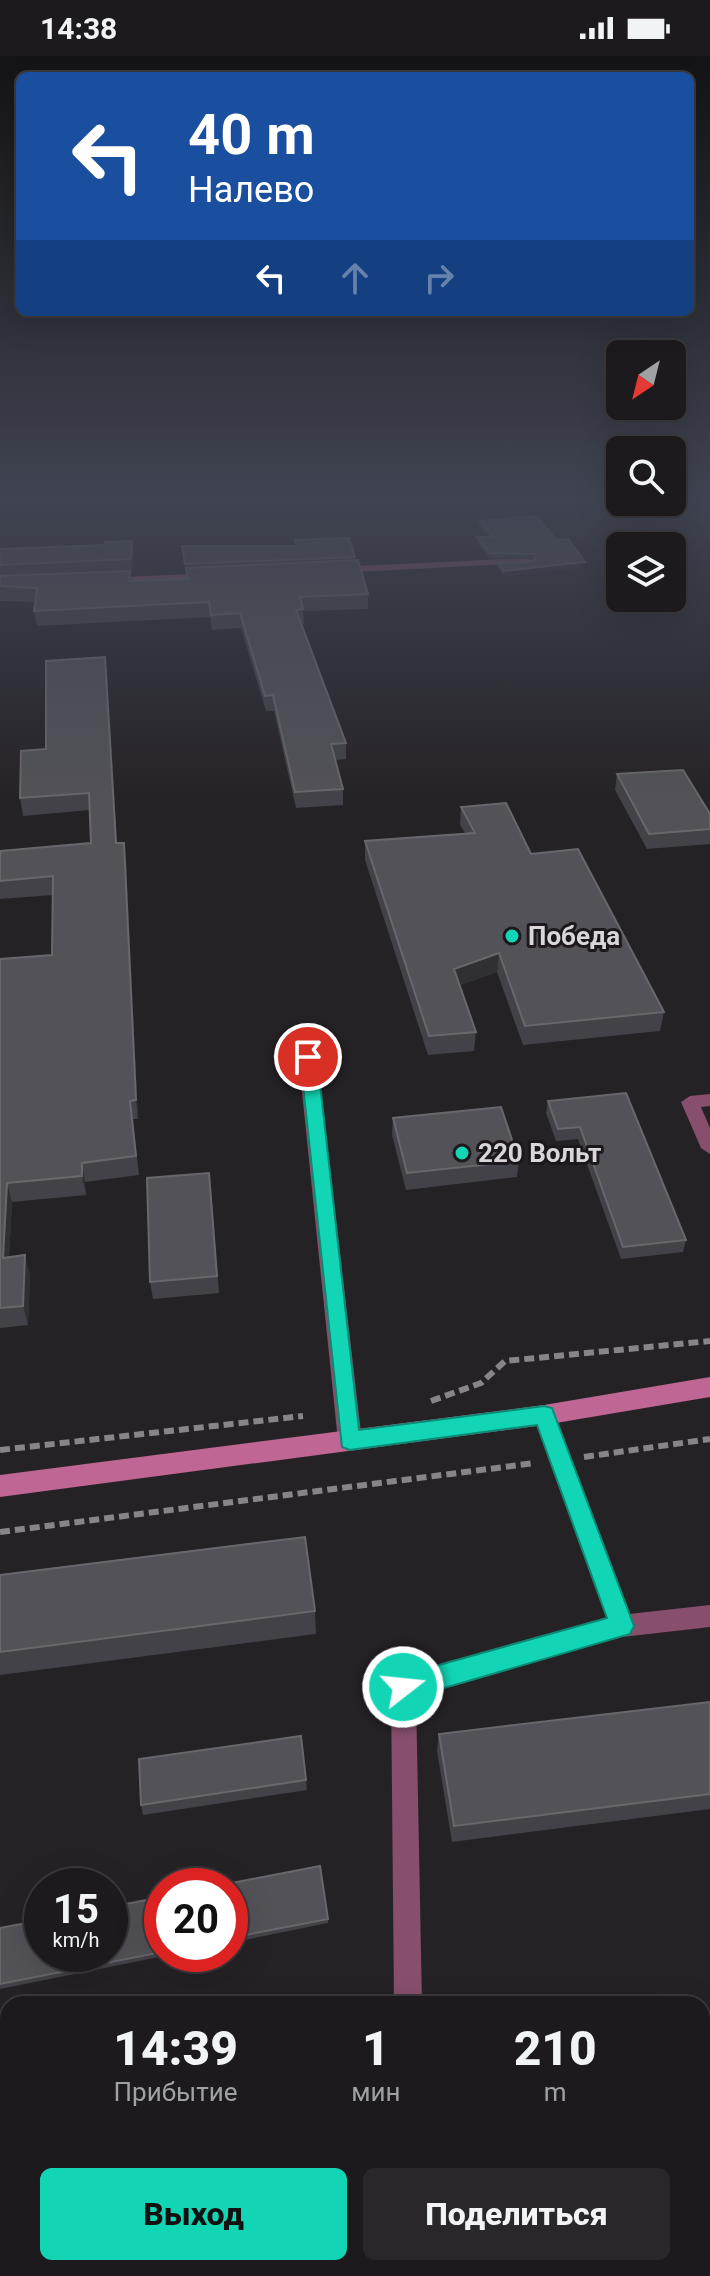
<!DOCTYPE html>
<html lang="ru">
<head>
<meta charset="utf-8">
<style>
	:root { --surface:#1c1a1c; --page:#292729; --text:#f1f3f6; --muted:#a0a1a3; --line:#3a383b; --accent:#11d5b4 }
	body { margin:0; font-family:Roboto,sans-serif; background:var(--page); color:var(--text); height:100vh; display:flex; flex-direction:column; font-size:30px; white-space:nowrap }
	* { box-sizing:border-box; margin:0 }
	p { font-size:26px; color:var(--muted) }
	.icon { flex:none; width:44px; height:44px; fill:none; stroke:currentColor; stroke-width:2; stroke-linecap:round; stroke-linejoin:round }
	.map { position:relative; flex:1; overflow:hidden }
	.sheet { position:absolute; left:0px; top:1940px; width:710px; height:280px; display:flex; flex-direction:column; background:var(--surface); border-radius:24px 24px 0 0; box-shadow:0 8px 32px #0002,0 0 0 2px var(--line) }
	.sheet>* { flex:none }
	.hud { position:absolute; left:16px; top:16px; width:678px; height:244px; border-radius:12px; box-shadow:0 8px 32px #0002,0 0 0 2px var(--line); background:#1a4fa0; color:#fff; overflow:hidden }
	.needle { width:52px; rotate:215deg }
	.tools { position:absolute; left:606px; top:284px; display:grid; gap:16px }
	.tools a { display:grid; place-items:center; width:80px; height:80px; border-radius:12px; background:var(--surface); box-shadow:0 8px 32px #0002,0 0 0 2px var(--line); font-size:40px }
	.speed { position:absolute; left:24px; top:1812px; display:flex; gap:16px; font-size:40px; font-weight:700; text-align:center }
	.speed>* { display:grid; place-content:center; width:104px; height:104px; border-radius:50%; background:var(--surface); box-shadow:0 8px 32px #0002,0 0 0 2px var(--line); line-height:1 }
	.speed small { font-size:20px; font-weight:400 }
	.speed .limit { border:12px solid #d22; background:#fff; color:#111 }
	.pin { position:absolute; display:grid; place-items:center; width:68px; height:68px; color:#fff; margin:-34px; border:4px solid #fff; border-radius:50%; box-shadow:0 2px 8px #0007 }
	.me { position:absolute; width:88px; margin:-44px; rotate:74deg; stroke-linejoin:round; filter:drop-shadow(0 0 6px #0008) }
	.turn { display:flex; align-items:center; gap:28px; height:168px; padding:0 40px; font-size:36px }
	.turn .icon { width:104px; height:104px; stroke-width:2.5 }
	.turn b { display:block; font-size:56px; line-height:68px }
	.lanes { display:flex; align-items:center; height:76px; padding:0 40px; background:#0003; justify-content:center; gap:40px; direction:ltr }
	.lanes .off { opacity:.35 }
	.eta { display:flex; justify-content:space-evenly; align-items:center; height:136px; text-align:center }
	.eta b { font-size:48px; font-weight:800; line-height:56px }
	.action { display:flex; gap:16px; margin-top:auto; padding:16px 40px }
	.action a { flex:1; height:92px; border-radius:12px; background:var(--accent); color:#111; font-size:32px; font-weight:800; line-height:92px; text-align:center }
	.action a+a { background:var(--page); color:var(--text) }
	.status { display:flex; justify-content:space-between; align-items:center; height:56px; padding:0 40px; background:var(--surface); direction:ltr }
	.status svg { height:22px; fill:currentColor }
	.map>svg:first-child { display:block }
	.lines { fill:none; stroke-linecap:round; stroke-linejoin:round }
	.path { stroke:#878588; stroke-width:6; stroke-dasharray:10 5; stroke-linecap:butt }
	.lane { fill:#874f6b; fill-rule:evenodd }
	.street { fill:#874f6b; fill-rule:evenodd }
	.secondary { fill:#bf6694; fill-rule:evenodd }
	.wall { fill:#434248 }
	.shaded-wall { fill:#302f34 }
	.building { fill:#535258; stroke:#68676c; stroke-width:2 }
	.route { fill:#11d5b4; stroke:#0b8a75; stroke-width:2 }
	.poi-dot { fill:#11d5b4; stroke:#1c181d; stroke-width:3 }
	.labels { text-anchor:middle; stroke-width:6; stroke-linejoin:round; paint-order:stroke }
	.poi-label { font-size:26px; font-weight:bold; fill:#d8d6d9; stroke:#1c181d; text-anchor:start }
</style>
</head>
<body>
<div class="status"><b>14:38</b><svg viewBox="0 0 49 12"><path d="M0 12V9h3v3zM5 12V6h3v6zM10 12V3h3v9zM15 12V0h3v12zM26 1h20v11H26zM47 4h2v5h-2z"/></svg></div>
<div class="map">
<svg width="710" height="2220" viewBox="0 0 710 2220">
	<rect width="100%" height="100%" fill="#252226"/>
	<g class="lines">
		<path class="path" d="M 431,1345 L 481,1327 L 505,1305 L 710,1285
			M 0,1394 L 303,1360
			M 584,1401 L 710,1383
			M 0,1476 L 535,1407"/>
		<path class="lane" d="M 710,1038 L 710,1050 L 701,1051 L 710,1072 L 710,1098 L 701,1092 L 681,1046 L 690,1040 Z
			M 544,1350 L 552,1353 L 555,1359 L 629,1558 L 710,1549 L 710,1571 L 622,1581 L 416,1640 L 422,1948 L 394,1948 L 391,1631 L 394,1622 L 607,1563 L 533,1359 L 536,1353 Z
			M 523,2212 L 556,2212 L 559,2220 L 526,2220 Z"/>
		<path class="street" d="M 527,502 L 533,505 L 531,507 L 336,517 L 330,514 L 336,511 Z
			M 212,517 L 216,518 L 216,522 L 104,528 L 98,525 L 104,522 Z
			M 282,994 L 308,995 L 317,1001 L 362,1385 L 358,1392 L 350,1395 L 342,1392 L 338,1385 L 299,1007 L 275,1004 L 273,1000 L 275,996 Z"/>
		<path class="secondary" d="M 710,1321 L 710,1341 L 544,1369 L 0,1441 L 0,1419 L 544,1349 Z"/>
	</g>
	<path class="wall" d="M 480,465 L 556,484 L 585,506 L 584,511 L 504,520 L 498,512 L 498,507 L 528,506 L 534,503 L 489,502 L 477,486 L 477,481 L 488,481 L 479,470 Z
		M 295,484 L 355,501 L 355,505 L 368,538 L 368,553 L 303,555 L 304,568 L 302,568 L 346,687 L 346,703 L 335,704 L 343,733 L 343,749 L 296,752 L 274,655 L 266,655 L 241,572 L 212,574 L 210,561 L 37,570 L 34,555 L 35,546 L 0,545 L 0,495 L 105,489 L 132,485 L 134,499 L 132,517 L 130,517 L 131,525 L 187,523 L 182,496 L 296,490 Z
		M 105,601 L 107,618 L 117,787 L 126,805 L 138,1063 L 133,1063 L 139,1119 L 85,1126 L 86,1139 L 12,1146 L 9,1201 L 30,1218 L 28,1269 L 0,1272 L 0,903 L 52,899 L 53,839 L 0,843 L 0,795 L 91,787 L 90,754 L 23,760 L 20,742 L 46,693 Z
		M 617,718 L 710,758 L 710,788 L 647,793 L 615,734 Z
		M 461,751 L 531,798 L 664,956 L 660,975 L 523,989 L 497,916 L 460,929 L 476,976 L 474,995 L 428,999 L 365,804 L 365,785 L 465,777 L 460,769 Z
		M 626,1037 L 686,1184 L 683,1196 L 621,1203 L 578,1083 L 556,1085 L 546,1057 L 548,1045 Z
		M 393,1062 L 519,1105 L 517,1121 L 406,1134 L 392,1079 Z
		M 211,1133 L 219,1237 L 153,1243 L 150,1226 Z
		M 0,1519 L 315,1555 L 316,1578 L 0,1619 Z
		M 710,1646 L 710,1753 L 452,1786 L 437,1695 L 439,1678 Z
		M 306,1724 L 307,1734 L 143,1759 L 141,1749 Z
		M 230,1830 L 328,1863 L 328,1867 L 230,1887 Z
		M 162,1841 L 162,1898 L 174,1898 L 0,1933 L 0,1872 Z"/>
	<path class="shaded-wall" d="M 132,485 L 134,499 L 132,517 L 131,503 Z
		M 585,506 L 584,511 L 504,520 L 504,515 Z
		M 105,601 L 107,618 L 118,805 L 116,787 Z
		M 124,787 L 126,805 L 138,1063 L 136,1044 Z
		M 499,897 L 497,916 L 453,931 L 454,913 Z
		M 82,1107 L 85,1126 L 86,1139 L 82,1120 Z
		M 7,1127 L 12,1146 L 8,1220 L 3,1202 Z
		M 25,1199 L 30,1218 L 28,1269 L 23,1250 Z"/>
	<path class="building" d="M 536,460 L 556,484 L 568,483 L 585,506 L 504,515 L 498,507 L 528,506 L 535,503 L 536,498 L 490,497 L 477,481 L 493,481 L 480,465 Z
		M 349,482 L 355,501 L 185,508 L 182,490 L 297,490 L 295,484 Z
		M 132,485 L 131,503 L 0,509 L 0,495 L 1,493 L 105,489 L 105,486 Z
		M 358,504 L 368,538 L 300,541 L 303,553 L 296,554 L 346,687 L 331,688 L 343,733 L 295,736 L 273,639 L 265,640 L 240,557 L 211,559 L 209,546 L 34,555 L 37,532 L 0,530 L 0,520 L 130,515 L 129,525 L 188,523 L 186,512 Z
		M 105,601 L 116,787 L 124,787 L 136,1044 L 130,1045 L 136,1100 L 82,1107 L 82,1120 L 7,1127 L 3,1202 L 25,1199 L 23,1250 L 0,1252 L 0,903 L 52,899 L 53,820 L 0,825 L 0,795 L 91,787 L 89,737 L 20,742 L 21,695 L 46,693 L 46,605 Z
		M 683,714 L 710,758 L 710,773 L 649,778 L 617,718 Z
		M 506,747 L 531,798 L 578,793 L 664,956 L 525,970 L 499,897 L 454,913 L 476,976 L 429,980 L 365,785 L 475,777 L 461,751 Z
		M 626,1037 L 686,1184 L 623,1191 L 580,1071 L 558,1073 L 548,1045 Z
		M 501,1051 L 519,1105 L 407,1117 L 393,1062 Z
		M 209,1117 L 217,1220 L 150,1226 L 147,1122 Z
		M 305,1481 L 315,1555 L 0,1596 L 0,1519 Z
		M 710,1646 L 710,1738 L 454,1770 L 439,1678 Z
		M 301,1680 L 306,1724 L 141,1749 L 139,1703 Z
		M 320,1810 L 328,1863 L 230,1882 L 230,1830 L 216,1830 Z
		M 162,1841 L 162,1896 L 0,1928 L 0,1872 L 42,1864 L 42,1898 L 110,1898 L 110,1851 Z"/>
	<linearGradient id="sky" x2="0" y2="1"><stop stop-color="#141315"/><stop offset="0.59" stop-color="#404452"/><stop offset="1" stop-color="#404452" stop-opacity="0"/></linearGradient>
	<rect width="710" height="750" fill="url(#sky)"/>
	<path class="route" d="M 308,995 L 317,1001 L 359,1374 L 544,1350 L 552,1352 L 634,1570 L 630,1578 L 403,1644 L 394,1640 L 390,1631 L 394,1623 L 403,1619 L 607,1562 L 537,1369 L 350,1394 L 342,1391 L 300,1001 Z"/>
	<g class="poi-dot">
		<circle cx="512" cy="880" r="8"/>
		<circle cx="462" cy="1097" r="8"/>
	</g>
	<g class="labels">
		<g class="poi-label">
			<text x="528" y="889">Победа</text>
			<text x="478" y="1106">220 Вольт</text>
		</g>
	</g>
</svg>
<div class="tools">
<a><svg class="needle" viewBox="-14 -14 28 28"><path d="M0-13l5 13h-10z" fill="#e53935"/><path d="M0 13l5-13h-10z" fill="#a0a1a3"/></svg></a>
<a><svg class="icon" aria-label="search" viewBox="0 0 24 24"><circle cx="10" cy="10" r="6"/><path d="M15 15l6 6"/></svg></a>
<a><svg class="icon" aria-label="layers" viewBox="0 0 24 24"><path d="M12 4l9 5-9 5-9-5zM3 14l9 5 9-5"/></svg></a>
</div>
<div class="speed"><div>15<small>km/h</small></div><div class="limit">20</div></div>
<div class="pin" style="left:308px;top:1001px;background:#d93025"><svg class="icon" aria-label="arrive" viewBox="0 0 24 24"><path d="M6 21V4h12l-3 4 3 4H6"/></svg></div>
<svg class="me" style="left:403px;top:1631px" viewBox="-20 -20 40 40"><circle r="17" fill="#11d5b4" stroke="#fff" stroke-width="3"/><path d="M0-11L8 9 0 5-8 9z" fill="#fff"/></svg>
<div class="hud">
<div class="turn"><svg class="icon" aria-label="left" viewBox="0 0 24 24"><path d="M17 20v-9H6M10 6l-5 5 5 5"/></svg><div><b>40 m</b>Налево</div></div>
<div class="lanes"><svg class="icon" aria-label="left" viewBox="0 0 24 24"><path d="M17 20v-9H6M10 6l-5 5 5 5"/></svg><svg class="icon off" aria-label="ahead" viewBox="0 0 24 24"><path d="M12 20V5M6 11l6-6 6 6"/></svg><svg class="icon off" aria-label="right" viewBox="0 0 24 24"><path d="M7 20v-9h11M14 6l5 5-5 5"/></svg></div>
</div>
<section class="sheet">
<div class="eta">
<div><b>14:39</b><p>Прибытие</p></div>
<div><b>1</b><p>мин</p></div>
<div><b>210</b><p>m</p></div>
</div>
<div class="action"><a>Выход</a><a>Поделиться</a></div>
</section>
</div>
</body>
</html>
